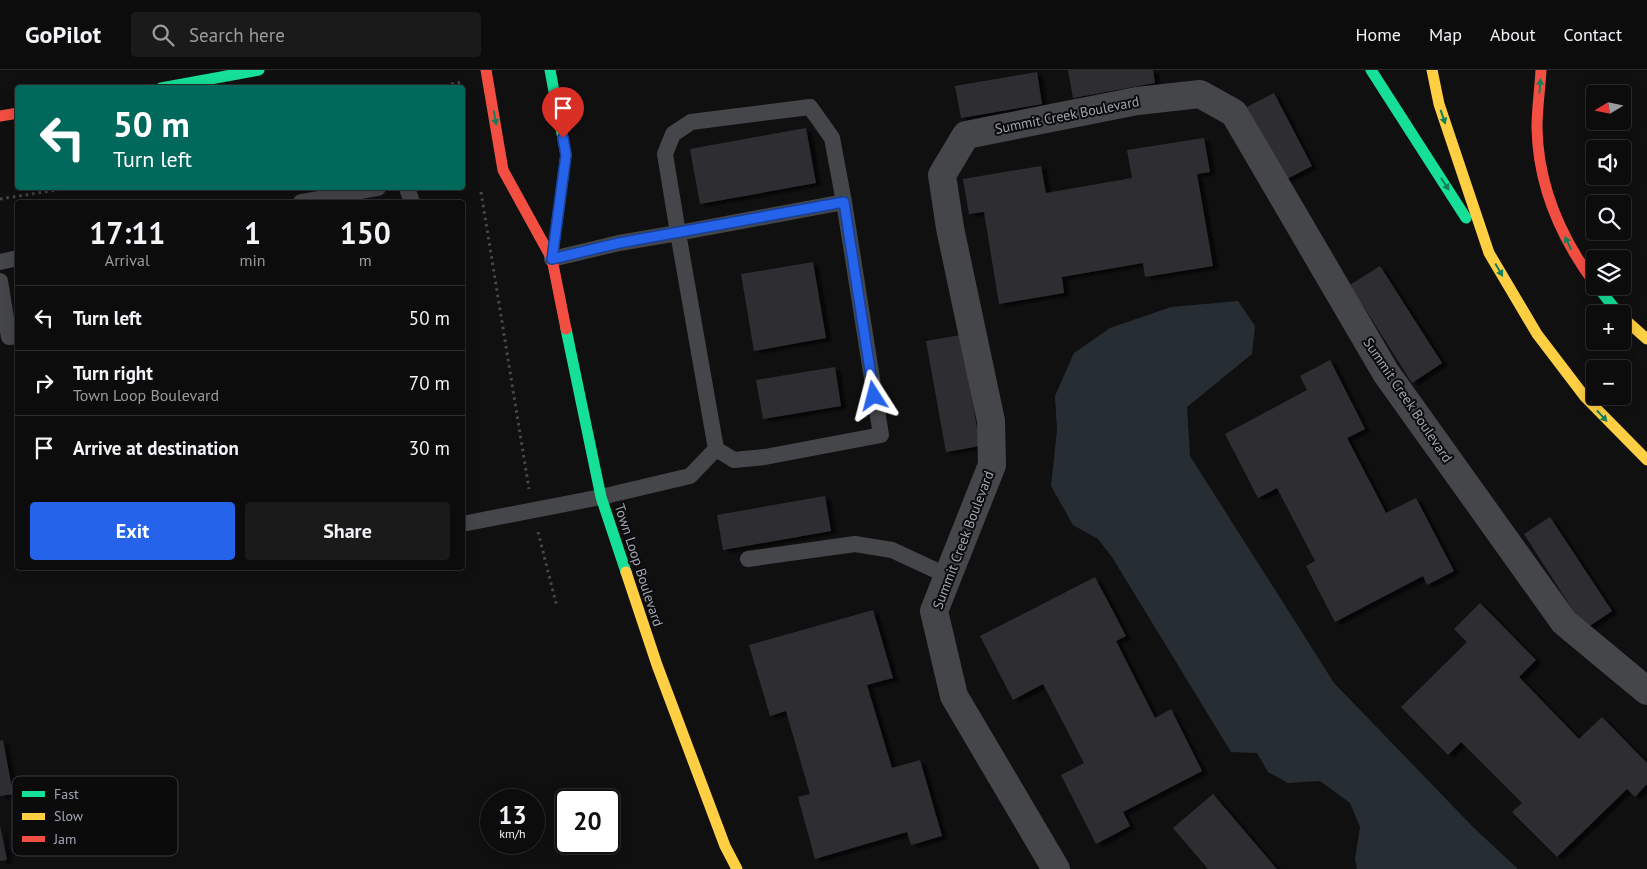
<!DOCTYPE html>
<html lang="en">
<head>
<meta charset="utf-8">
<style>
	:root { --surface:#0c0c0d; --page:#1a1a1b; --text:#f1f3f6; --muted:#9a9b9d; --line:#2c2c2e; --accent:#2563eb }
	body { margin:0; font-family:"PT Sans",sans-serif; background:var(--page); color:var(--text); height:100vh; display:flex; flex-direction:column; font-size:19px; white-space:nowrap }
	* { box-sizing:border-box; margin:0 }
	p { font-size:16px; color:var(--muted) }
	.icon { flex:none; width:28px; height:28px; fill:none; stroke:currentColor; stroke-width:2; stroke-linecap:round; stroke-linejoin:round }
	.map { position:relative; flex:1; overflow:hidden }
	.side { position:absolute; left:15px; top:130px; width:450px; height:370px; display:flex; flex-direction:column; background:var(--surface); border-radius:5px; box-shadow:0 2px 12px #0003,0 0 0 1px var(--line) }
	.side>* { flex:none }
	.hud { position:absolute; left:15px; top:15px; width:450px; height:105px; border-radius:5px; box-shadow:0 2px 12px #0003,0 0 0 1px var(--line); background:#00695c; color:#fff; overflow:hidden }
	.needle { width:32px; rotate:260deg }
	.controls { position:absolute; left:1586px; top:15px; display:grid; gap:10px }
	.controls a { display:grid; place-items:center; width:45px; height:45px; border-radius:5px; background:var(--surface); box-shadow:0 2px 12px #0003,0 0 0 1px var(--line); font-size:25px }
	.speed { position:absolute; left:480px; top:719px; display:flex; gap:10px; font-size:25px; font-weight:700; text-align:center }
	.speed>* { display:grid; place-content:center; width:65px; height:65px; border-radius:50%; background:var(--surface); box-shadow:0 2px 12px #0003,0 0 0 1px var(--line); line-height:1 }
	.speed small { font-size:12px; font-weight:400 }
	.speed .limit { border:2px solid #111; border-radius:8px; background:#fff; color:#111 }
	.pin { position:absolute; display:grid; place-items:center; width:42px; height:42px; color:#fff; margin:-51px -21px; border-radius:50% 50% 50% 0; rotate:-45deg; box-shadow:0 0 5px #0007 }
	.pin .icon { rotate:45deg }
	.me { position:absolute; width:55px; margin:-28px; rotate:351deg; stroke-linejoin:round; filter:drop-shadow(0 0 4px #0008) }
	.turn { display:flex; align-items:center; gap:18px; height:105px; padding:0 15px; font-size:22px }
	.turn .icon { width:65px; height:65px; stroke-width:2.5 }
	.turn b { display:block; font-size:35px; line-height:42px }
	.eta { display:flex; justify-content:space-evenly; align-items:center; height:85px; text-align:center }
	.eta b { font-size:30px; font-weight:700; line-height:35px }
	.primary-button { display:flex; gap:10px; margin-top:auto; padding:10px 15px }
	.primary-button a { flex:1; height:58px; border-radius:5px; background:var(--accent); color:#fff; font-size:20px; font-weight:700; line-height:58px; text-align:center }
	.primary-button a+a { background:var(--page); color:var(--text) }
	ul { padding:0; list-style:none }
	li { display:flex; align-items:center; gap:15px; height:65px; padding:0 15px; border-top:1px solid var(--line) }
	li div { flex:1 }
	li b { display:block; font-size:19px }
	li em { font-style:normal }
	header { display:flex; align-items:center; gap:30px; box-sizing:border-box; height:70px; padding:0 25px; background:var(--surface); border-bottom:1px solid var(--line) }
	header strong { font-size:24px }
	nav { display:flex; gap:28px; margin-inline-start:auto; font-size:18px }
	.search { width:350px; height:45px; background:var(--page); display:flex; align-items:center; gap:12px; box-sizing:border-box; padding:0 18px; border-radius:5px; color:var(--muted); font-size:19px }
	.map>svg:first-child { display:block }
	.water { fill:#262e34 }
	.building { fill:#2f2f31; filter:url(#shadow) }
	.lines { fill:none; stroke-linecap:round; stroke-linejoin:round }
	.path { stroke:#46484b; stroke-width:3; stroke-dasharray:2.5 4; stroke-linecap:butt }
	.lane { stroke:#454649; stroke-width:16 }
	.street { stroke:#454649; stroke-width:28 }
	.fast { stroke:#16e098; stroke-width:11 }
	.slow { stroke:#ffcf43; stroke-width:11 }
	.jam { stroke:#f24e42; stroke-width:11 }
	.oneway { fill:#118059 }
	.route-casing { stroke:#184099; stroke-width:12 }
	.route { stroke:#2563eb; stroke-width:9 }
	.labels { text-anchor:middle; stroke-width:4; stroke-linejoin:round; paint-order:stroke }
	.street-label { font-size:14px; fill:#a1a6b3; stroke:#0b0b0c }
	.key { fill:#0b0b0c; stroke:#383a3e; stroke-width:1 }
	.key-label { font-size:14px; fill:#a1a6b3 }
</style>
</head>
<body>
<header>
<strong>GoPilot</strong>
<div class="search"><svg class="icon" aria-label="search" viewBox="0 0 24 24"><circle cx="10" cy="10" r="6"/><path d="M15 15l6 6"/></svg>Search here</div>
<nav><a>Home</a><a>Map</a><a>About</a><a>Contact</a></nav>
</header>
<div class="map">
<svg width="1647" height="799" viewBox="0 0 1647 799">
	<defs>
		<filter id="shadow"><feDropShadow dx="5.5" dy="3" stdDeviation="1" flood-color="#0009"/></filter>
	</defs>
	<rect width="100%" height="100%" fill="#101011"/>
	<path class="water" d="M 1238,231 L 1255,256 L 1252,284 L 1187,337 L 1190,386 L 1334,613 L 1474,758 L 1518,799 L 1357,799 L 1355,789 L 1360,757 L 1350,733 L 1320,711 L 1288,713 L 1268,702 L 1257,683 L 1231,682 L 1112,487 L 1098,469 L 1073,455 L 1051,416 L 1057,360 L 1055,326 L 1074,283 L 1110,258 L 1171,237 Z"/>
	<path class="building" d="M 1068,0 L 1153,0 L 1155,13 L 1073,28 Z
		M 1037,2 L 1042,34 L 961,48 L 955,16 Z
		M 1274,23 L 1312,96 L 1283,111 L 1245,38 Z
		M 806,58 L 816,113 L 700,134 L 690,79 Z
		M 1204,68 L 1210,102 L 1197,104 L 1213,196 L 1145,207 L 1143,193 L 1062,207 L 1064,223 L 999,234 L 984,142 L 969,144 L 963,109 L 1041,96 L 1046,123 L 1132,108 L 1127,80 Z
		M 813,192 L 826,268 L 754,281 L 741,204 Z
		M 1380,196 L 1442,293 L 1412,313 L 1350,215 Z
		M 961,265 L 980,376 L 946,382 L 926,271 Z
		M 1330,290 L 1365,359 L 1347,368 L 1386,443 L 1416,428 L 1454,501 L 1427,515 L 1423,506 L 1335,552 L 1306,496 L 1315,491 L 1277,418 L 1258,428 L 1225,364 L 1307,320 L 1300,306 Z
		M 835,297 L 841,336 L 763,349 L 756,310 Z
		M 825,426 L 831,461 L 723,480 L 717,445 Z
		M 1550,447 L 1612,541 L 1585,559 L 1524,464 Z
		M 1095,507 L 1126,566 L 1116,571 L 1155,648 L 1171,639 L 1202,701 L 1123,742 L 1130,756 L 1096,774 L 1061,705 L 1084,693 L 1043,614 L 1013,630 L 980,566 Z
		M 1480,533 L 1536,590 L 1519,607 L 1579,669 L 1602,647 L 1647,693 L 1647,714 L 1635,727 L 1627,719 L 1557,787 L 1512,742 L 1522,733 L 1461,672 L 1448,685 L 1401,637 L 1467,572 L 1454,559 Z
		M 873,540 L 893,608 L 867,615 L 892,698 L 920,690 L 942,766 L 911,775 L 907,762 L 815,789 L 798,727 L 810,724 L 786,641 L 770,646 L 749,575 Z
		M 3,670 L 13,724 L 0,726 L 0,671 Z
		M 1213,724 L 1277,799 L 1208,799 L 1173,758 Z
		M 0,755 L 7,790 L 0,791 Z"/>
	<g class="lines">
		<path class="path" d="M 447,18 L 448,15 L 462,12
			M 481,122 L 529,419
			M 0,129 L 69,118
			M 538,462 L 557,537"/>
		<path class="lane" d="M 407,118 L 412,132
			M 301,132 L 378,118
			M 0,192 L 18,188
			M 0,211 L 9,267 L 18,266
			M 716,379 L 734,390 L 765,387 L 881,365 L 844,132 L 678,163 L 665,84 L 673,64 L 691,52 L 810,37 L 832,68 L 844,132
			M 462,454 L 601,427 L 690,406 L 716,379 L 678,163 L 619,173 L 552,189
			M 748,489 L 855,474 L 892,480 L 948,506"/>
		<path class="street" d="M 1056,799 L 954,626 L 934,541 L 992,395 L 991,351 L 950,158 L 942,105 L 966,65 L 1137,31 L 1200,24 L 1234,43 L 1386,303 L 1564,552 L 1647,621"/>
		<path class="fast" d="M 550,0 L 566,85 L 552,189
			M 1371,0 L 1466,148
			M 161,18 L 259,0
			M 1597,216 L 1619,244
			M 566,259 L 601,427 L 626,502"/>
		<path class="slow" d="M 1432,0 L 1439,34 L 1489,183 L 1537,264 L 1585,327 L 1647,390
			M 1622,247 L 1647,269
			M 626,502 L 657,595 L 725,776 L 737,799"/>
		<path class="jam" d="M 486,0 L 503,100 L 552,189 L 566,259
			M 1541,0 C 1540,19 1537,38 1537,58 C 1538,115 1561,168 1595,214
			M 0,46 L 18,43"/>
	</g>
	<defs><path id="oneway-solid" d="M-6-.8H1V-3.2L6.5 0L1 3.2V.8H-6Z" transform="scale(1.25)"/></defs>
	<g class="oneway">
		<use href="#oneway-solid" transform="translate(1540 16) rotate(-86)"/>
		<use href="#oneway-solid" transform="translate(1443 47) rotate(71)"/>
		<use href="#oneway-solid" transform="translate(495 48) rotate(80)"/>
		<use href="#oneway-solid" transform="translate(1445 114) rotate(57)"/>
		<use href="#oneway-solid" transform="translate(1568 173) rotate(-115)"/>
		<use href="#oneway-solid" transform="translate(1499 200) rotate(60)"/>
		<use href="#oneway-solid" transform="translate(1602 346) rotate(47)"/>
	</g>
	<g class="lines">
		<g class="route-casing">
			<path id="route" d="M 563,68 L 566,85 L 552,189 L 619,173 L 844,132 L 874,326"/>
		</g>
		<use href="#route" class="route"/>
	</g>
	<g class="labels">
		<g class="street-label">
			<text transform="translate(1067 45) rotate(-11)" y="5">Summit Creek Boulevard</text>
			<text transform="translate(1408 330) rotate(56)" y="5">Summit Creek Boulevard</text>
			<text transform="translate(963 470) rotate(-69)" y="5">Summit Creek Boulevard</text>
			<text transform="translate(639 495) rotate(72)" y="5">Town Loop Boulevard</text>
		</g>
	</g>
	<rect x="12" y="706" width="166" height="80" rx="8" class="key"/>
	<rect x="22" y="721" width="23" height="6" fill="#16e098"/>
	<rect x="22" y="743" width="23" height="7" fill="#ffcf43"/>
	<rect x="22" y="766" width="23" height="6" fill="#f24e42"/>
	<g class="key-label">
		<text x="54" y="729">Fast</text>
		<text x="54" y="751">Slow</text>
		<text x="54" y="774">Jam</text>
	</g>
</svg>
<div class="controls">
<a><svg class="needle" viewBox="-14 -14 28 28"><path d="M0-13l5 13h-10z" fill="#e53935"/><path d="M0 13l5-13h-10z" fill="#9a9b9d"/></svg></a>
<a><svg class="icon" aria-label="sound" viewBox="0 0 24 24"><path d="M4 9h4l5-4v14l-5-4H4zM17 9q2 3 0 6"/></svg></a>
<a><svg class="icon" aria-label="search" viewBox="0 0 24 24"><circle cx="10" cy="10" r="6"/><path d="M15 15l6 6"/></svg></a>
<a><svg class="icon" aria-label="layers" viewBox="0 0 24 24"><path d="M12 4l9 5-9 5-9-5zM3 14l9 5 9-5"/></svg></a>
<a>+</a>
<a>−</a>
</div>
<div class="speed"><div>13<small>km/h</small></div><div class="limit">20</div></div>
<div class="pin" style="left:563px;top:68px;background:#d93025"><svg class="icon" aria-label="arrive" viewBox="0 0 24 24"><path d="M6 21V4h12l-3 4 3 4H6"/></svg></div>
<svg class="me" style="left:874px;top:326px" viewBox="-20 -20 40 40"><path d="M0-17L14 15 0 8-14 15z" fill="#2563eb" stroke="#fff" stroke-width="4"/></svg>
<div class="hud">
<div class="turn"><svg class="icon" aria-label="left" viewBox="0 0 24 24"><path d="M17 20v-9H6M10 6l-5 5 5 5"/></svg><div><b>50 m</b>Turn left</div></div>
</div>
<section class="side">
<div class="eta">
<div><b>17:11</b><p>Arrival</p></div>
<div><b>1</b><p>min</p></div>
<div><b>150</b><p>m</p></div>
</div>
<ul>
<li><svg class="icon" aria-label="left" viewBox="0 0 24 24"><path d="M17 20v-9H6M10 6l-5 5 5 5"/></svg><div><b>Turn left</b></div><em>50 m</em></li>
<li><svg class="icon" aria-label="right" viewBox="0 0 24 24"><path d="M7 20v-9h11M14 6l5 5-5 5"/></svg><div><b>Turn right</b><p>Town Loop Boulevard</p></div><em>70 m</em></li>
<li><svg class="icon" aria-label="arrive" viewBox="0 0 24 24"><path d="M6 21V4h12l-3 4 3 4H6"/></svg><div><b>Arrive at destination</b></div><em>30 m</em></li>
</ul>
<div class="primary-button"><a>Exit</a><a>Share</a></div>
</section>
</div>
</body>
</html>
